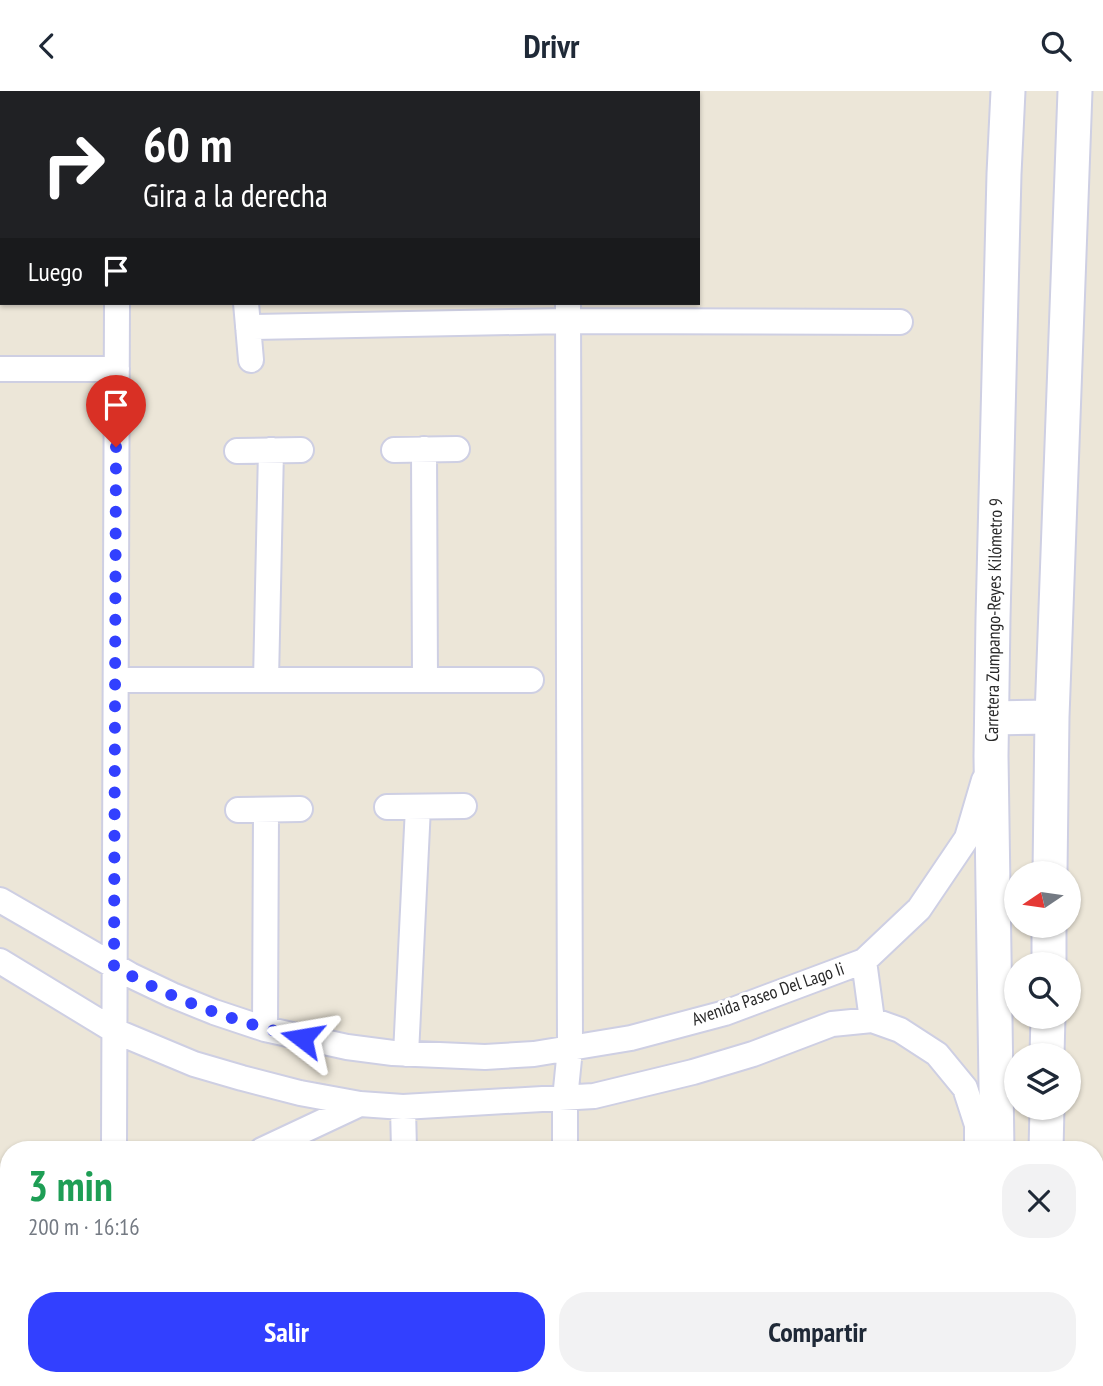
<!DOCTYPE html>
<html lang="es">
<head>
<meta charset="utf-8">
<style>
	:root { --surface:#fff; --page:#f2f2f3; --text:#1f2937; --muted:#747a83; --accent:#3240ff }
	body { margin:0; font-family:"PT Sans Narrow",sans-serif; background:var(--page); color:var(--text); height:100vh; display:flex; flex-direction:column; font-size:26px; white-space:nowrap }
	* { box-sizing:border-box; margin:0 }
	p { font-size:23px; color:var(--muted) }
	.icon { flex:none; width:38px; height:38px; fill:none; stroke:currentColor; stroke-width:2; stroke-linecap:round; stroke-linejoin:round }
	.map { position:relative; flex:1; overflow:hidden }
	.side { position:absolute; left:0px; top:1050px; width:1104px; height:245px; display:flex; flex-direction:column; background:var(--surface); border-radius:28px 28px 0 0; box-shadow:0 2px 5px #0004 }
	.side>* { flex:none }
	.hud { position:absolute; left:0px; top:0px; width:700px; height:214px; box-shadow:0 2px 5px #0004; background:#202124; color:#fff; overflow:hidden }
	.needle { width:46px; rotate:257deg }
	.buttons { position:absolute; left:1004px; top:770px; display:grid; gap:14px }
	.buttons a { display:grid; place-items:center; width:77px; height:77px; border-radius:50%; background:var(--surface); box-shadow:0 2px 5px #0004; font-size:35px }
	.pin { position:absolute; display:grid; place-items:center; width:60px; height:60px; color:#fff; margin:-72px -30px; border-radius:50% 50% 50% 0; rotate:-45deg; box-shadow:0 0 7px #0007 }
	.pin .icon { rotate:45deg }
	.me { position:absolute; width:77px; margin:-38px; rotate:284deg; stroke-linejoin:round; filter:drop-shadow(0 0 5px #0008) }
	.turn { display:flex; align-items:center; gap:24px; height:147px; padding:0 28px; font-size:32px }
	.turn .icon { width:91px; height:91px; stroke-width:2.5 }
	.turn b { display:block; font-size:49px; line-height:60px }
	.then { display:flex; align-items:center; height:66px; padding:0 28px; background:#0003; gap:14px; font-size:26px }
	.round { display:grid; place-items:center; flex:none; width:74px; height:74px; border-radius:28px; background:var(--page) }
	.head { display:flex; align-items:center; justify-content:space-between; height:119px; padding:0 28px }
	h1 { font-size:42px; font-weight:700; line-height:52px; color:#1e9e55 }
	.primary-button { display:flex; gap:14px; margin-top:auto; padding:14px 28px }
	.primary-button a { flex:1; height:80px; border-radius:28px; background:var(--accent); color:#fff; font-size:28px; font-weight:700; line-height:80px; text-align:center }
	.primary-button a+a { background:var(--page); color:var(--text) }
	header { display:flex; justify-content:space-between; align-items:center; height:91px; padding:0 28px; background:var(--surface); font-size:32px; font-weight:700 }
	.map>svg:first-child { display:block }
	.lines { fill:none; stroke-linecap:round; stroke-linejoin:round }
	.minor-casing { stroke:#cecfe3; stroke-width:28 }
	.secondary-casing { stroke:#cecfe3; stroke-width:37 }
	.minor { stroke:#fff; stroke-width:24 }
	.secondary { stroke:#fff; stroke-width:33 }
	.route { stroke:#3240ff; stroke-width:12; stroke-dasharray:0 21.6 }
	.labels { text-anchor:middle; stroke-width:6; stroke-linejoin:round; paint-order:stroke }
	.street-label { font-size:18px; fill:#282828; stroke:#fff }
</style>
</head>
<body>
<header><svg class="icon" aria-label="back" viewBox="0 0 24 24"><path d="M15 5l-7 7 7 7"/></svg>Drivr<svg class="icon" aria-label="search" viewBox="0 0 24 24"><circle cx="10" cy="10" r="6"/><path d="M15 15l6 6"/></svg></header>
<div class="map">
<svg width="1103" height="1295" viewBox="0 0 1103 1295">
	<rect width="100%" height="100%" fill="#ece6d8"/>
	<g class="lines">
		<g class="minor-casing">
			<path id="minor" d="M 118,2 L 118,0
				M 266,2 L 266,0
				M 419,2 L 419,0
				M 570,2 L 570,0
				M 0,87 L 2,87
				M 246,212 L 251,269
				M 248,236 L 568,230 L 900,231
				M 0,278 L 117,278
				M 424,358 L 425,589
				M 394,359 L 457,358
				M 237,360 L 301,359
				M 116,589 L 531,589
				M 266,589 L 271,359
				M 387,716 L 464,715
				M 238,719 L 300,718
				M 0,809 L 130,884 L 172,904 L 214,921 L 265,938 L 347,956 L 393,962 L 485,966 L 534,963 L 631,947 L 725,922 L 864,870 L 919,818 L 967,747 L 984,689
				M 0,870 L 115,940 L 194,973 L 242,987 L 300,1002 L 360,1013 L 403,1016 L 594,1005 L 693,981 L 753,963 L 832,933 L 872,929 L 900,939 L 937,963 L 965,997 L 977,1034 L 977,1059
				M 864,870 L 872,929
				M 265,938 L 266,720
				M 406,963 L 418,716
				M 403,1016 L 404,1059
				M 114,1059 L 117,212
				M 262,1059 L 360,1013
				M 565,1059 L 565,1008 L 570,958 L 568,212
				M 0,1168 L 9,1165
				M 404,1286 L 404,1295
				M 109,1295 L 109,1286
				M 256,1295 L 257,1286
				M 563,1295 L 563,1286
				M 887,1295 L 887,1286
				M 971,1295 L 971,1286"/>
		</g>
		<g class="secondary-casing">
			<path id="secondary" d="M 992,627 L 1052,626
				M 1050,782 L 1052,626 L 1075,0
				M 1049,873 L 1049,835
				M 1047,964 L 1048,926
				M 997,1059 L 991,665 L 993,527 L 1004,83 L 1008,0
				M 1046,1059 L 1047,1017
				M 993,1295 L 994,1286
				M 1043,1295 L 1044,1286"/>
		</g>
		<use href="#minor" class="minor"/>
		<use href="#secondary" class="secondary"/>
	</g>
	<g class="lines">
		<path class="route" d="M 116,356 L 114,875 C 172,909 237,931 302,947"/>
	</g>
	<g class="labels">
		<g class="street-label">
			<text transform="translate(994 529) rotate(-89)" y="6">Carretera Zumpango-Reyes Kilómetro 9</text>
			<text transform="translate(768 903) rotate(-19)" y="6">Avenida Paseo Del Lago Ii</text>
		</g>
	</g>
</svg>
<div class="buttons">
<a><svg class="needle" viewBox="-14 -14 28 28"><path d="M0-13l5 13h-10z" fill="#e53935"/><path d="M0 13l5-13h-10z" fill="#747a83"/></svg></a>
<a><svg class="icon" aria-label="search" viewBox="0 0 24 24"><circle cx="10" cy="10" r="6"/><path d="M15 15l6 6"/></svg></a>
<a><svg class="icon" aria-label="layers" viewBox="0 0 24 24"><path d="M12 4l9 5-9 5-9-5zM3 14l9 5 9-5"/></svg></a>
</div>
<div class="pin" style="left:116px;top:356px;background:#d93025"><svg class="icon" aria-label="arrive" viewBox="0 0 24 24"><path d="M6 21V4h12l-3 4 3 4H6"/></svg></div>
<svg class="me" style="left:302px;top:947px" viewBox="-20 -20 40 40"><path d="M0-17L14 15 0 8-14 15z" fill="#3240ff" stroke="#fff" stroke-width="4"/></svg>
<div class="hud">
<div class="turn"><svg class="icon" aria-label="right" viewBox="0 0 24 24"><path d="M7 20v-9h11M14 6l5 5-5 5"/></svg><div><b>60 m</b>Gira a la derecha</div></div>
<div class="then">Luego<svg class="icon" aria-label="arrive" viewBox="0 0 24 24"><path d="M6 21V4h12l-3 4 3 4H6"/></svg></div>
</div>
<section class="side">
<div class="head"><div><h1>3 min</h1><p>200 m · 16:16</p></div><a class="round"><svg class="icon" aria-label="close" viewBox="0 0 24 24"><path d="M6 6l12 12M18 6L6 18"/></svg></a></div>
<div class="primary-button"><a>Salir</a><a>Compartir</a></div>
</section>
</div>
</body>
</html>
